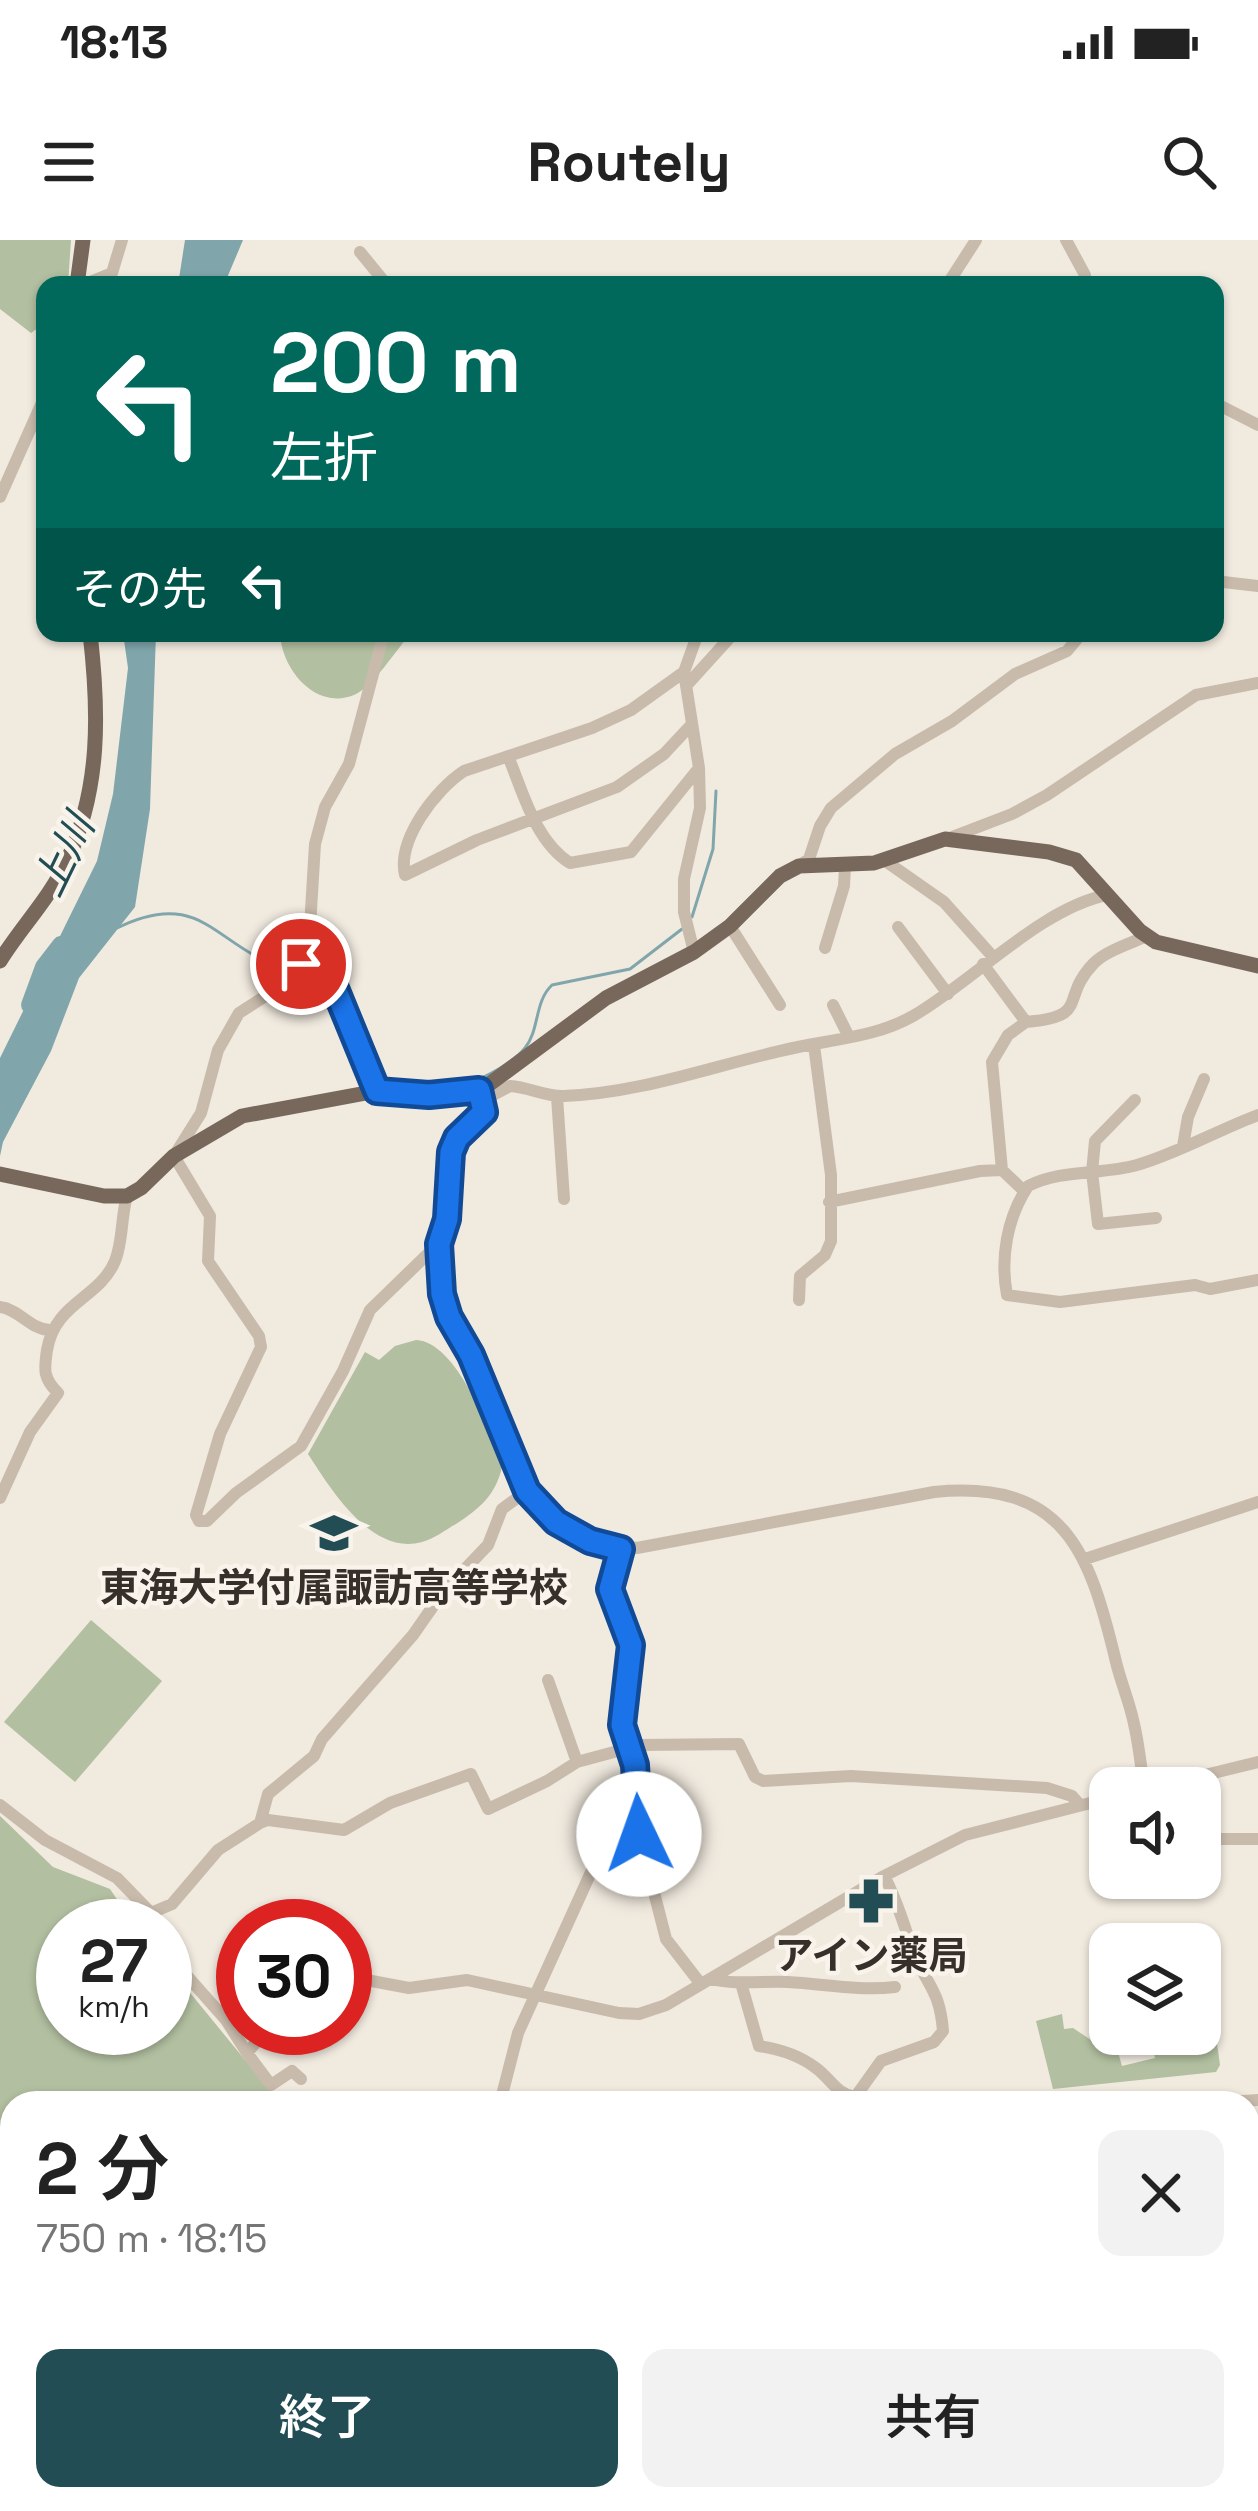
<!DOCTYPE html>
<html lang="ja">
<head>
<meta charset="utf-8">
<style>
	:root { --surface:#fff; --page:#f2f2f2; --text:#222; --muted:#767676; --accent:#224d55 }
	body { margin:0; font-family:"Space Grotesk","Noto Sans JP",sans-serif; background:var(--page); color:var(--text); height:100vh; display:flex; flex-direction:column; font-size:45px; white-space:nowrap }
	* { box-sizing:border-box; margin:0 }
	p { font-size:39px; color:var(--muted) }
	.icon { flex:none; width:66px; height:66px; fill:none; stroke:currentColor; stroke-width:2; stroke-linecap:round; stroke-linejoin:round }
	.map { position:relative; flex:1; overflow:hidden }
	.drawer { position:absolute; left:0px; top:1851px; width:1260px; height:420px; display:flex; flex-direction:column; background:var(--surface); border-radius:36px 36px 0 0; box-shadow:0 3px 9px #0004 }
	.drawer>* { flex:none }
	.guide { position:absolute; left:36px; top:36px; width:1188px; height:366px; border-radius:24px; box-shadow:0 3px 9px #0004; background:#00695c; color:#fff; overflow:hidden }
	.tools { position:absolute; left:1089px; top:1527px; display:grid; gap:24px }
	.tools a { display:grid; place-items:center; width:132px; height:132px; border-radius:24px; background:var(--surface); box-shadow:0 3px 9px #0004; font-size:60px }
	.speed { position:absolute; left:36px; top:1659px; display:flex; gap:24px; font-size:60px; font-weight:700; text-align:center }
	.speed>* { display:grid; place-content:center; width:156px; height:156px; border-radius:50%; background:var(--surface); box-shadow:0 3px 9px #0004; line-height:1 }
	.speed small { font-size:30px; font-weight:400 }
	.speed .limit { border:18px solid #d22; background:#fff; color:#111 }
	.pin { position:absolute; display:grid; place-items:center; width:102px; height:102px; color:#fff; margin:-51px; border:6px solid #fff; border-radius:50%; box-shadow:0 3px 12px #0007 }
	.me { position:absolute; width:132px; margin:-66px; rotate:357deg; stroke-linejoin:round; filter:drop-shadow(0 0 9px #0008) }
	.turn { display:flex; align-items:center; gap:42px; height:252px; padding:0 36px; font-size:54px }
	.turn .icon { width:156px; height:156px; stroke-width:2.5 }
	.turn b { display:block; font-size:84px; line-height:102px }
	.then { display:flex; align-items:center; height:114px; padding:0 36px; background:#0003; gap:24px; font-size:45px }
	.round { display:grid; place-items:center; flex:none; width:126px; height:126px; border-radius:24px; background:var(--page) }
	.summary { display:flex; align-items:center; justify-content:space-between; height:204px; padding:0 36px }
	h1 { font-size:72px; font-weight:600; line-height:90px }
	.button { display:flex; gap:24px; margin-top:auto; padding:24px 36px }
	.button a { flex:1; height:138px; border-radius:24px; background:var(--accent); color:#fff; font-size:48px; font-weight:600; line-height:138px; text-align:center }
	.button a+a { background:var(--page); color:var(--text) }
	.status { display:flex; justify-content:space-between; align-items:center; height:84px; padding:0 60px; background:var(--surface); direction:ltr }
	.status svg { height:33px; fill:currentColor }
	header { display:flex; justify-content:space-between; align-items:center; height:156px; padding:0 36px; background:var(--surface); font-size:54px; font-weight:600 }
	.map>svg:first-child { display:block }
	.green { fill:#b2bfa0 }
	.water { fill:#80a6ac }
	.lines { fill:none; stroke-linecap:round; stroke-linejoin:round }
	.stream { stroke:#80a6ac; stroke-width:3 }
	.river { stroke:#80a6ac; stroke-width:18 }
	.minor { stroke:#c8bbac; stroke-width:12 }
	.major { stroke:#78685c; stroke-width:15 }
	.route-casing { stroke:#114b97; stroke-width:30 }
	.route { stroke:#1a73e8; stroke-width:21 }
	.labels { text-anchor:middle; stroke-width:9; stroke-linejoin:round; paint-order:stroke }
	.poi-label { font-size:39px; font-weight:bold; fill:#372f2a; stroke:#f9f4eb }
	.water-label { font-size:42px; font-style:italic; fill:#224d55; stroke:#f9f4eb }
</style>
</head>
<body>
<div class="status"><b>18:13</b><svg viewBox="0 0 49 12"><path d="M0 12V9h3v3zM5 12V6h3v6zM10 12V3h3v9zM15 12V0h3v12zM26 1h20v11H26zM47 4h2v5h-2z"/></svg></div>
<header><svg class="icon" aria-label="menu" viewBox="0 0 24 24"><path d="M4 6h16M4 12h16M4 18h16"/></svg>Routely<svg class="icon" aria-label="search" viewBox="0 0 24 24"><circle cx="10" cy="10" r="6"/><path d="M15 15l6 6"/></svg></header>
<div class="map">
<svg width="1258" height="2271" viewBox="0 0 1258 2271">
	<rect width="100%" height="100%" fill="#f1eadf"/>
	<path class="green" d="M 0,0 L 71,0 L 68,45 L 45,45 L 45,83 L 31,93 L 0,69 Z
		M 280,393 L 411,393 C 397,409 372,448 354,455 C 315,471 281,428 280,393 Z
		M 416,1100 C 457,1102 490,1191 502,1227 C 496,1255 479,1269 456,1284 C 445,1290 434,1299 422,1302 C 371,1316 331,1249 308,1214 L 365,1112 L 379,1120 L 395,1106 Z
		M 91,1380 L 162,1441 L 75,1542 L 4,1482 Z
		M 0,1576 L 53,1627 L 110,1649 L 135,1686 L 63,1686 L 63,1788 L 165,1788 L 165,1722 L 280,1863 L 12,1863 L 12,2213 L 0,2216 Z
		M 1211,1760 L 1220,1825 L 1216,1832 L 1053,1849 L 1036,1781 L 1062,1774 L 1064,1789 L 1073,1788 L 1103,1808 L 1116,1805 L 1122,1826 L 1155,1818 L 1152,1804 L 1178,1794 L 1200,1794 L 1200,1761 Z"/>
	<path class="water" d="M 185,0 L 243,0 L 224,45 L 178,45 Z
		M 123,393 L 156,393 L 150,569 L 135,667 L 79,738 L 51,811 L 3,902 L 0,916 L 0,818 L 97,621 L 113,554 L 128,428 Z"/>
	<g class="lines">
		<path class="stream" d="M 692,677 L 713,609 L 716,551
			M 115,689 C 207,642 217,716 295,730
			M 467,844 C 485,838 513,823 525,808 C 540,789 534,762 552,745 L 630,729 L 682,689
			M 1248,1946 L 1258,1954
			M 0,2123 L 12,2124"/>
		<path class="river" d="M 30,765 L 44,727 L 61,705"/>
		<path class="minor" d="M 1066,0 L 1085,35
			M 360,12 L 387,45
			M 83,45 L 112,33 L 122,0
			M 947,45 L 976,0
			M 1215,163 L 1258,185
			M 0,257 L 45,156
			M 1215,341 L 1258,346
			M 684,432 L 631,470 L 592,488 L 464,531 C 435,550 397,600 405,635 L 477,600 L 617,547 L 664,514 L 692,484
			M 686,446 L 734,393
			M 508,516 C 523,552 535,601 570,623 L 631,612 L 699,528
			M 952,597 L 1012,574 L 1047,555 L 1196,455 L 1258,443
			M 884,620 L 944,662 L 994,718
			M 799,626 L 809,619 L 820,586 L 831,568 L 895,514 L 952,481 L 1015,434 L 1067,411 L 1082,393
			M 730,686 L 780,765
			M 898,687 L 948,754
			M 825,708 L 844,646 L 845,626
			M 694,712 L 684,672 L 684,639 L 700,568 L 699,528 L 684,432 L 698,393
			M 983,724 L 1026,782 C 1091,777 1059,759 1094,723 C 1106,711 1131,703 1147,696
			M 301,733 L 310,687 L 315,604 L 325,567 L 349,524 L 384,393
			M 833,765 L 849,797
			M 377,851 L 334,746 L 328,739 L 301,733 L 239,773 L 218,810 L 201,873 L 174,916 L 210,976 L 208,1021 L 259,1096 L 261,1107 L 220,1194 L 196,1275 L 199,1281 L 207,1281 L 236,1253 L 301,1206 L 343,1131 L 370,1070 L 438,1004
			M 480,851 L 485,872 L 457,898 L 451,912 L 447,979 L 438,1004 L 442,1054 L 449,1077 L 471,1115 L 527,1251 L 556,1282 L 570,1290 L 590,1301 L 637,1308 L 934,1252 C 1066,1239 1090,1314 1116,1422 C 1121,1443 1130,1463 1134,1484 C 1139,1505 1141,1527 1144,1548
			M 557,857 L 564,959
			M 1135,860 L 1095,901 L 1092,932 L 1098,984 L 1156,978
			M 482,861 L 510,846 C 529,847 545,857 564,856 C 645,853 720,823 798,807 C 837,799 878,796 913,776 C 972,742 1041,668 1107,655
			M 1258,875 C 1218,890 1178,913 1137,925 C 1101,935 1062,929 1028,946 C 1007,978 1000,1018 1007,1055 L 1060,1062 L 1195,1045 L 1210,1049 L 1258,1040
			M 1183,906 L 1188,877 L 1204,839
			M 1002,930 L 992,822 L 1008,795 L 1026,782
			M 829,962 L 980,931 L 1002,930 L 1024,951
			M 799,1060 L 800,1036 L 825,1015 L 831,1001 L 831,935 L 814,805
			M 0,1067 C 19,1069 31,1090 50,1090
			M 0,1258 L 30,1192 L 58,1153 C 43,1138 44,1130 47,1110 C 55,1062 99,1059 115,1021 C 123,1002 121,976 127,956
			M 621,1309 L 611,1358 L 631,1405 L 623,1485 L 635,1525 L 639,1594 L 666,1699 L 700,1743
			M 1085,1319 L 1258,1262
			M 548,1440 L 577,1522
			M 1152,1548 L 1258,1522
			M 0,1565 L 45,1600 L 117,1638 L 151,1673 L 152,1686
			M 260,1583 L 268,1554 L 314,1516 L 322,1499 L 413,1395 L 443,1352 L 488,1305 L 502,1269 L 527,1251
			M 1200,1599 L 1258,1599
			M 151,1673 L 172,1664 L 218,1610 L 260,1583 L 268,1580 L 344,1590 L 390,1563 L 471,1534 L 488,1569 L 547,1541 L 577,1522 L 640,1505 L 739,1504 L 755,1537 L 763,1541 L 851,1536 L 1047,1548 L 1072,1556 L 1079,1564
			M 165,1711 L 226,1780 L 247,1813 L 268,1788
			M 345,1736 L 409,1748 L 467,1740 L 619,1773 L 639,1774 L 666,1765 L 884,1636 L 965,1595 L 1110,1558
			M 711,1739 C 736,1745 762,1741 788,1742 C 825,1744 858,1751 895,1747
			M 741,1743 L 759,1806 C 780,1809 799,1815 816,1828 C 831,1839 836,1854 855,1857
			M 247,1813 L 271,1845 L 292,1831 L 301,1839
			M 500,1863 L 518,1793 L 597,1619 L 605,1607 L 639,1583
			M 851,1863 L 881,1821 L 934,1802 L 943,1791 C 940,1753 930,1749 916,1718 C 905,1691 899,1663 884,1636
			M 1214,1863 L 1258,1860
			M 0,2075 L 12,2072
			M 1248,2119 L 1258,2118
			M 344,2259 L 346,2271
			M 520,2259 L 532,2271
			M 0,2266 L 27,2259
			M 455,2271 L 470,2259"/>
		<path class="major" d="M 77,45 L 83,0
			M 0,721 C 21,687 50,658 67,621 C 101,548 99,471 90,393
			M 0,934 L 104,956 L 127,956 L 141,948 L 174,916 L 242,876 L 377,851 L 429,855 L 480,851 L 606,758 L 694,712 L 730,686 L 780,636 L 799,626 L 874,623 L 945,599 L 1049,612 L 1076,620 L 1140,691 L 1156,702 L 1258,726"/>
	</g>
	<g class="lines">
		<g class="route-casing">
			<path id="route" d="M 301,724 L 301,733 L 328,740 L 334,746 L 377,851 L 429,855 L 479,850 L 484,872 L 457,898 L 451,912 L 447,979 L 439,1004 L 442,1054 L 449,1077 L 471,1115 L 527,1251 L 556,1282 L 590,1301 L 621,1309 L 610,1349 L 631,1405 L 622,1485 L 635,1525 L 639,1594"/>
		</g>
		<use href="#route" class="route"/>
	</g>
	<defs>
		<g id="school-bare" transform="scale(3.6)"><path d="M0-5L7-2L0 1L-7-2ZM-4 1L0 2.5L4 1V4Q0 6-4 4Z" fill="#224d55" stroke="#f9f4eb" stroke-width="2.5" paint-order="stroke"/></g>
		<g id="pharmacy-bare" transform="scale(3.6)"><path d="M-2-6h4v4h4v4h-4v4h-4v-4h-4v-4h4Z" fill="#224d55" stroke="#f9f4eb" stroke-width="2.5" paint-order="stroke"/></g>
	</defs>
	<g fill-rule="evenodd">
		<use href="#school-bare" x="334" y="1293"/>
		<use href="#pharmacy-bare" x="871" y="1661"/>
	</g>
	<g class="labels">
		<g class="poi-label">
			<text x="334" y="1361">東海大学付属諏訪高等学校</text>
			<text x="871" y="1729">アイン薬局</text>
		</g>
		<g class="water-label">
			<text transform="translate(63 615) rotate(-64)" y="15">上川</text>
		</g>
	</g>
</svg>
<div class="tools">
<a><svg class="icon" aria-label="sound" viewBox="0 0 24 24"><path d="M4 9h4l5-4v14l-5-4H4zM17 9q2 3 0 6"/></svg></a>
<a><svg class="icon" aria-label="layers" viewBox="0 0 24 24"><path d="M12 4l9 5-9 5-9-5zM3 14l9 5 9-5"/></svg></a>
</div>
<div class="speed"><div>27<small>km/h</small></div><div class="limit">30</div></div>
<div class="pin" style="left:301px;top:724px;background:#d93025"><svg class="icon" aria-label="arrive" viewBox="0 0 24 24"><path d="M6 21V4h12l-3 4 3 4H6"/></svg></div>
<svg class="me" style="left:639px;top:1594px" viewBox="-20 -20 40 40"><circle r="19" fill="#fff"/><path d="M0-13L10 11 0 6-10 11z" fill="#1a73e8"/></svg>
<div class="guide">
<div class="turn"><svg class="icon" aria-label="left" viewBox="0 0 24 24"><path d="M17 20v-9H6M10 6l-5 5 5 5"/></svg><div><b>200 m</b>左折</div></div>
<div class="then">その先<svg class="icon" aria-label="left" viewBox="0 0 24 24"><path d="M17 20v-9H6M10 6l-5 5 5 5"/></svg></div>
</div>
<section class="drawer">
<div class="summary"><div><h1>2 分</h1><p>750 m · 18:15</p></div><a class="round"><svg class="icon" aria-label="close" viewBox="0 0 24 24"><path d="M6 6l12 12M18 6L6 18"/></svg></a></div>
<div class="button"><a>終了</a><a>共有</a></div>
</section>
</div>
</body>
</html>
